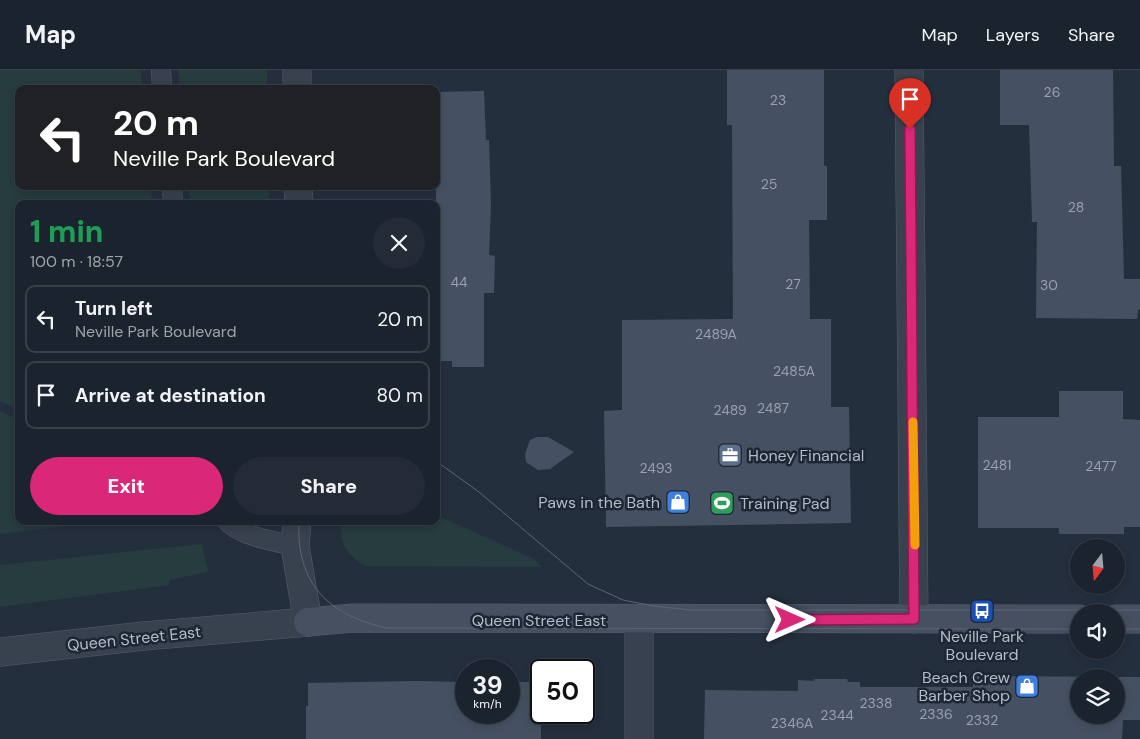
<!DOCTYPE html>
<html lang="en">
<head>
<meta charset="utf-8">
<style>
	:root { --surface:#1b232e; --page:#242b36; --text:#f1f3f6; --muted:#a0a4aa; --line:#39404a; --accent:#db2777 }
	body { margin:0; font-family:"DM Sans",sans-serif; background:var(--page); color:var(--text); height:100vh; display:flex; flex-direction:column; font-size:19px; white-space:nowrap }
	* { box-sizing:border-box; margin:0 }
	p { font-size:16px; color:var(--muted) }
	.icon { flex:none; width:28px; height:28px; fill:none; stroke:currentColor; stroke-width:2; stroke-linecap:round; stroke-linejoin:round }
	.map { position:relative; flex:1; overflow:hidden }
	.drawer { position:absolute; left:15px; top:130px; width:425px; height:325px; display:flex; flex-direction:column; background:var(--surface); border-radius:10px; box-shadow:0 2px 8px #0003,0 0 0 1px var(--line) }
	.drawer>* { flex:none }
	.hud { position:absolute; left:15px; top:15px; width:425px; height:105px; border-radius:10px; box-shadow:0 2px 8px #0003,0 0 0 1px var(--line); background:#202124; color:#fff; overflow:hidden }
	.needle { width:32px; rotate:196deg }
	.controls { position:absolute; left:1070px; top:469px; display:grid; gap:10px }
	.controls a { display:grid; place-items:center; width:55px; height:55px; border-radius:50%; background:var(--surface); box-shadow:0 2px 8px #0003,0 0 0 1px var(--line); font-size:25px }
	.speed { position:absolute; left:455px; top:589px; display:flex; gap:10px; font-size:25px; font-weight:700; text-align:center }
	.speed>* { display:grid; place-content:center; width:65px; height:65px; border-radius:50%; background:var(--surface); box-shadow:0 2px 8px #0003,0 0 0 1px var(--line); line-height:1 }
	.speed small { font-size:12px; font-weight:400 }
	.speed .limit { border:2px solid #111; border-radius:8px; background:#fff; color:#111 }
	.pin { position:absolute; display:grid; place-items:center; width:42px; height:42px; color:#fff; margin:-51px -21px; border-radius:50% 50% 50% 0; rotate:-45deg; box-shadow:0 0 5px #0007 }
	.pin .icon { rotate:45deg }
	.me { position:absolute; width:55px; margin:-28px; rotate:90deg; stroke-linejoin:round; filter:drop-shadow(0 0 4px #0008) }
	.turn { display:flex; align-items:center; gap:18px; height:105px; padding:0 15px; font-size:22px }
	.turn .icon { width:65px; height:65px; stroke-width:2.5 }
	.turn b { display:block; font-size:35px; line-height:42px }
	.round { display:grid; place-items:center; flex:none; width:52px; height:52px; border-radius:26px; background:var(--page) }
	.overview { display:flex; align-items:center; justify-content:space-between; height:85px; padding:0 15px }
	h1 { font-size:30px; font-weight:800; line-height:38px; color:#1e9e55 }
	.primary-button { display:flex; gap:10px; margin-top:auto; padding:10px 15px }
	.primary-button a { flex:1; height:58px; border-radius:30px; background:var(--accent); color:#fff; font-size:20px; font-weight:800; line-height:58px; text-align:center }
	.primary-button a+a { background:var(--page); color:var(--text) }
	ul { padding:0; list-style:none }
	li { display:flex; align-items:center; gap:15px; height:68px; margin:0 10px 8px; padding:0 5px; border:2px solid var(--line); border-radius:10px }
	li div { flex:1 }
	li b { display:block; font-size:19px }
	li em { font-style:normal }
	header { display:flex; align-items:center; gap:30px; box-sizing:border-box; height:70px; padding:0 25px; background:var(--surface); border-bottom:1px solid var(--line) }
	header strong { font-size:24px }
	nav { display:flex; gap:28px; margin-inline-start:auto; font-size:18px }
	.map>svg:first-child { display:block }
	.green { fill:#263c3f }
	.building { fill:#455162; fill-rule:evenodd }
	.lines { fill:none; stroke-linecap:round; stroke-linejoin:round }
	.service-casing { stroke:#565f6c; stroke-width:20 }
	.minor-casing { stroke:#565f6c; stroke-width:29 }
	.tertiary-casing { stroke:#565f6c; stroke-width:29 }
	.secondary-casing { stroke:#565f6c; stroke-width:29 }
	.service { stroke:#38414e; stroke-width:19 }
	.minor { stroke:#38414e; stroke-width:28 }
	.tertiary { stroke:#38414e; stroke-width:28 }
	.secondary { stroke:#465061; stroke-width:28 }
	.tram { stroke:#5a6575; stroke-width:1 }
	.route-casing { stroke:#8e194d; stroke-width:12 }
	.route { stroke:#db2777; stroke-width:9 }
	.slow { stroke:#f59e0b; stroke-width:9 }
	.labels { text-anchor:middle; stroke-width:5; stroke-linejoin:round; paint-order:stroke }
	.number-label { font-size:14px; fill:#98a1af }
	.poi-label { font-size:16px; fill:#b4bcc9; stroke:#1d2633; text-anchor:start }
	.street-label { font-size:16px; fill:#b4bcc9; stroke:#1d2633 }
</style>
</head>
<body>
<header>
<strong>Map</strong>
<nav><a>Map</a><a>Layers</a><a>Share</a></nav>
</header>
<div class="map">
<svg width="1140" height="669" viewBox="0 0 1140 669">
	<rect width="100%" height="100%" fill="#242f3e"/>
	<path class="green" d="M 0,0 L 141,0 L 142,19 L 19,19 L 19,116 L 151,116 L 152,134 L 19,134 L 19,340 L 0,331 Z
		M 178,0 L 267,0 L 267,19 L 180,19 Z
		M 189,116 L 269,116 L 269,134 L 190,134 Z
		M 0,341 L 19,350 L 19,451 L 72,451 L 68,456 L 0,464 Z
		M 436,445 L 534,489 L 542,497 L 365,496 C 344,482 342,477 340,451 L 436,451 Z
		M 202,474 L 208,502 L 169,510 L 169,515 L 0,537 L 0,495 Z"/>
	<path class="building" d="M 727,0 L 824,0 L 824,96 L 827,96 L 827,150 L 809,150 L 810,249 L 831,249 L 831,337 L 849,337 L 851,453 L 606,457 L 604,341 L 622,340 L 622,250 L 733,249 L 732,55 L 727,55 Z
		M 1000,0 L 1113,0 L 1114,96 L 1121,96 L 1124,209 L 1140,209 L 1140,239 L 1138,240 L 1137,249 L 1036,248 L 1037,152 L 1032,152 L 1029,55 L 1000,55 Z
		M 484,21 L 486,70 L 489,70 L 491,134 L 489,185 L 495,186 L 494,223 L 484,223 L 484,297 L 452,297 L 452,291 L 436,291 L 436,22 Z
		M 1059,321 L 1123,321 L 1123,349 L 1140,350 L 1140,457 L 1124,457 L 1124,464 L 1059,464 L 1059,458 L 978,458 L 978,347 L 1059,347 Z
		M 537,367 L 548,367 L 574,382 L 550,399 L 538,400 L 526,392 L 525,384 L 530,370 Z
		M 973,606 L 1140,607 L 1140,650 L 1123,650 L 1122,669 L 704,669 L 705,620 L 798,621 L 798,610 L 814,611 L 814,609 L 847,609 L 848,612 L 860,612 L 860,617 L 973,617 ZM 1079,608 L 1116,608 L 1116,645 L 1079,645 Z
		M 416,611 L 466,612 L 466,642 L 509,642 L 509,612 L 541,612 L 541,669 L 306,669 L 306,636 L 308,636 L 308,613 Z"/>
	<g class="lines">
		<g class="service-casing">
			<path id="service" d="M 161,0 L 162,19
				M 172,116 L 173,134
				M 227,451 C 239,466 277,472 295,476"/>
		</g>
		<g class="minor-casing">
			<path id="minor" d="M 297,0 L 297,19
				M 909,0 L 914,549
				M 298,116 L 299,134
				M 297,451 L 295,476 L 308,552
				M 639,550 L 639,669"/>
		</g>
		<g class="tertiary-casing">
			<path id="tertiary" d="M 0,582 L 144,566 L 308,552"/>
		</g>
		<g class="secondary-casing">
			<path id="secondary" d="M 1116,549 L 1140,549
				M 308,552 L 353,548 L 1079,549"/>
		</g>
		<use href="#service" class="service"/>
		<use href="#minor" class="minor"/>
		<use href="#tertiary" class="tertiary"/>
		<use href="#secondary" class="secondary"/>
		<path class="tram" d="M 436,391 L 479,422 L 588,514 L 623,530 L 654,536 L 690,540 L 1140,540
			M 299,451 C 296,514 328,545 387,558 L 1079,559
			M 1116,559 L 1140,559"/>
	</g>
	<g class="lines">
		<g class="route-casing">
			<path id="route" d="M 790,550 L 914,549 L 910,59"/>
		</g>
		<use href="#route" class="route"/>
		<path class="slow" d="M 913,352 L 915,475"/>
	</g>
	<defs>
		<g id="office-square" transform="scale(1.25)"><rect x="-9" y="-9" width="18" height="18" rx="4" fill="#5c6f8a" stroke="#1d2633"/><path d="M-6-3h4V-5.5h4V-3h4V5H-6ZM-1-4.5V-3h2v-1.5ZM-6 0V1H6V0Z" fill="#fff"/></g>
		<g id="shop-square" transform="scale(1.25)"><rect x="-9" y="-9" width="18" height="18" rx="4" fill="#3f7fe0" stroke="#1d2633"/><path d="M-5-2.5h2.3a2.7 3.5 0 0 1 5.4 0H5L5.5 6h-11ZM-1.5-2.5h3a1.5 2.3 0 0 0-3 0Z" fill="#fff"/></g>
		<g id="stadium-square" transform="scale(1.25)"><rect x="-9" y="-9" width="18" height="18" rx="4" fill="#2e9e5b" stroke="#1d2633"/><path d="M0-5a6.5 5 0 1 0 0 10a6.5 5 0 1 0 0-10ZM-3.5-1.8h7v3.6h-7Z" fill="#fff"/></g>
		<g id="bus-square" transform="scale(1.25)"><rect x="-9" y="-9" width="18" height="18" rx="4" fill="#1a4fb4" stroke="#1d2633"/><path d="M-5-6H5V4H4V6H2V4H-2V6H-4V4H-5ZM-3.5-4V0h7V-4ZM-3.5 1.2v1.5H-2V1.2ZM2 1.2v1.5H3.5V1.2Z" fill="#fff"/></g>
	</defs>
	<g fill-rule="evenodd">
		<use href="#office-square" x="730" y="385"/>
		<use href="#shop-square" x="678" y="432"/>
		<use href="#stadium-square" x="722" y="433"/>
		<use href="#bus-square" x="982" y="541"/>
		<use href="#shop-square" x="1027" y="616"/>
	</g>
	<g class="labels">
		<g class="number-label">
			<text x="1052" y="27">26</text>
			<text x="778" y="35">23</text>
			<text x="769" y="119">25</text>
			<text x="1076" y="142">28</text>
			<text x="459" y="217">44</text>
			<text x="793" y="219">27</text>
			<text x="1049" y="220">30</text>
			<text x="716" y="269">2489A</text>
			<text x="794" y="306">2485A</text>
			<text x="773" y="343">2487</text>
			<text x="730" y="345">2489</text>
			<text x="997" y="400">2481</text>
			<text x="1101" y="401">2477</text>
			<text x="656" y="403">2493</text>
			<text x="876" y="638">2338</text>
			<text x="936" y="649">2336</text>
			<text x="837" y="650">2344</text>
			<text x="982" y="655">2332</text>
			<text x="792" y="658">2346A</text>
		</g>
		<g class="poi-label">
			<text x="748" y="391">Honey Financial</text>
			<text x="660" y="438" text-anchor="end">Paws in the Bath</text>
			<text x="740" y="439">Training Pad</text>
			<text x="982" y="572" text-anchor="middle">Neville Park<tspan x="982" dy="18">Boulevard</tspan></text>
			<text x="1010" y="613" text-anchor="end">Beach Crew<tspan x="1010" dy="18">Barber Shop</tspan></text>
		</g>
		<g class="street-label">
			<text x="539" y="556">Queen Street East</text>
			<text transform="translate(134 568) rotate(-6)" y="6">Queen Street East</text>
		</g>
	</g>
</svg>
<div class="controls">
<a><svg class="needle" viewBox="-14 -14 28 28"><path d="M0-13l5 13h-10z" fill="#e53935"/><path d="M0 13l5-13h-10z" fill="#a0a4aa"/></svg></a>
<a><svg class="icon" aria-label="sound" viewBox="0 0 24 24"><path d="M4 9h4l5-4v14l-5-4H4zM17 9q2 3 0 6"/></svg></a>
<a><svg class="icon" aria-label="layers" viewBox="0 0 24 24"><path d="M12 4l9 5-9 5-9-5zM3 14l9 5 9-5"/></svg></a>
</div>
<div class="speed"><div>39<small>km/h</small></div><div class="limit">50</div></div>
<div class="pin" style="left:910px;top:59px;background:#d93025"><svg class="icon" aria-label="arrive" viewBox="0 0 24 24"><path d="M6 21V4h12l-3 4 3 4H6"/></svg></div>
<svg class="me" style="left:790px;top:550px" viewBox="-20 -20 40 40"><path d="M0-17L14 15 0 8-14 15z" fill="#db2777" stroke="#fff" stroke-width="4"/></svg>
<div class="hud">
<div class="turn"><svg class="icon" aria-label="left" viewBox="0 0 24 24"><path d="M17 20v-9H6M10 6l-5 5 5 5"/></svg><div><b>20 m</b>Neville Park Boulevard</div></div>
</div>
<section class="drawer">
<div class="overview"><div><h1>1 min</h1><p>100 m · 18:57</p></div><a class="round"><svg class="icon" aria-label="close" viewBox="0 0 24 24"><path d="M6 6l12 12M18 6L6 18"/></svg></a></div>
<ul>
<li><svg class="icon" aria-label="left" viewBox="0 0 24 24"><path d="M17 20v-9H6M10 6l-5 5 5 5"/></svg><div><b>Turn left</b><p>Neville Park Boulevard</p></div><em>20 m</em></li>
<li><svg class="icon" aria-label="arrive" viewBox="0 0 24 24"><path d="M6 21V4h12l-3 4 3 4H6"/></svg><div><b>Arrive at destination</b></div><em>80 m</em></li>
</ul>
<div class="primary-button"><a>Exit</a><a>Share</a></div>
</section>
</div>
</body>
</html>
